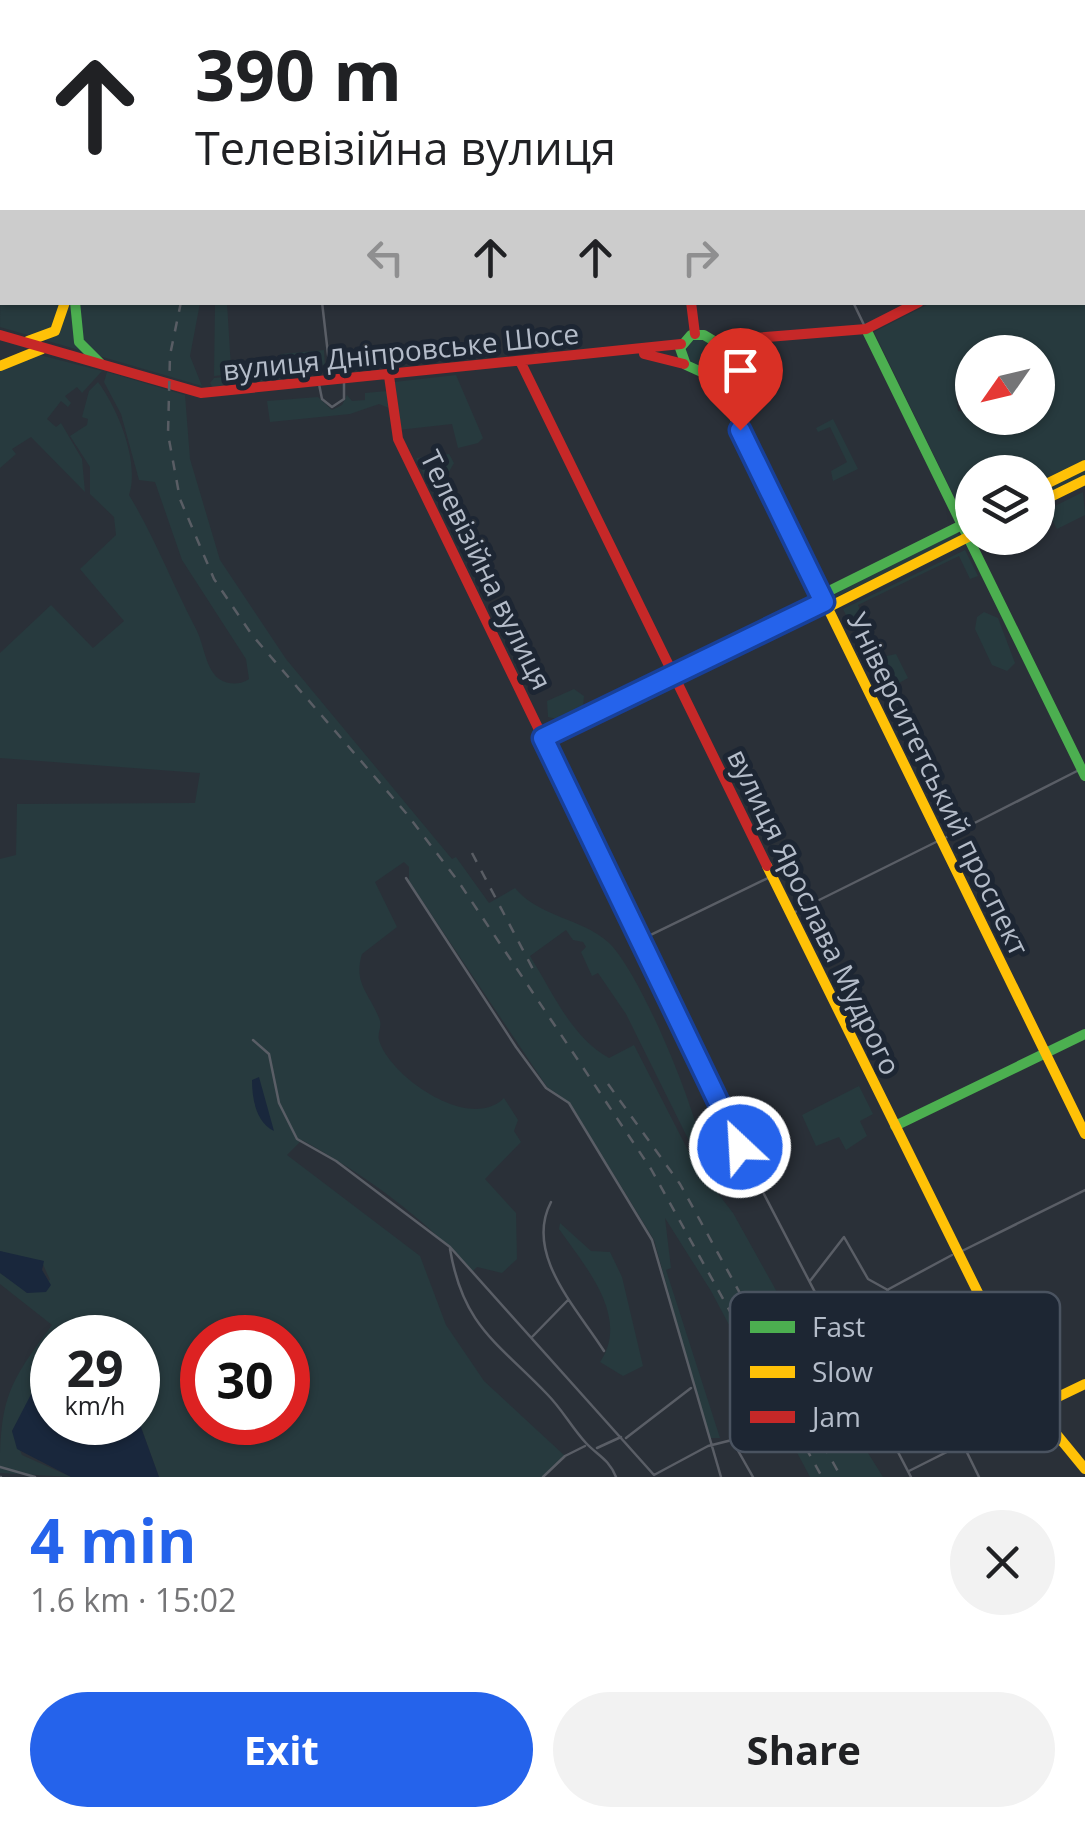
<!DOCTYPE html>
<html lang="en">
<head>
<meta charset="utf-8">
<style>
	:root { --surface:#fff; --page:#f2f2f2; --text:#202124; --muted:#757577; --accent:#2563eb }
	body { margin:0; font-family:"Open Sans",sans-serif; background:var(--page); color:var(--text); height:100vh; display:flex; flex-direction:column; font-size:38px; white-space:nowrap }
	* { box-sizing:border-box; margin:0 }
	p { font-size:32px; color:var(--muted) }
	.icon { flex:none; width:55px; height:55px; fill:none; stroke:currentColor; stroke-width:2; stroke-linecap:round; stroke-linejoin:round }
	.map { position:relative; height:1477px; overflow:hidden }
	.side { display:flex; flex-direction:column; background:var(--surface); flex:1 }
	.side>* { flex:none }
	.banner { position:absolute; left:0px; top:0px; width:1085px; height:305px; box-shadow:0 2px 8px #0004; background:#fff; color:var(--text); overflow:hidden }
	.needle { width:65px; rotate:236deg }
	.controls { position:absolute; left:955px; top:335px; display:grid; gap:20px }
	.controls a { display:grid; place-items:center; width:100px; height:100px; border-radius:50%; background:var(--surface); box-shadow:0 2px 8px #0004; font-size:50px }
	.speed { position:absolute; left:30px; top:1315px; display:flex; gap:20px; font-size:50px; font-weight:700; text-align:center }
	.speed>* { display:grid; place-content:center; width:130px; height:130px; border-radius:50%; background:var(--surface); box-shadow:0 2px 8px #0004; line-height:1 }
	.speed small { font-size:25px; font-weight:400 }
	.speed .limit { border:15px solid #d22; background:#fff; color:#111 }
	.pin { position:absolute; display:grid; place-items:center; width:85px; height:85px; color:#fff; margin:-102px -42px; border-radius:50% 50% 50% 0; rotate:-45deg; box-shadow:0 0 10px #0007 }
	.pin .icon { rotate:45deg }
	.me { position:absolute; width:110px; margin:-55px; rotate:335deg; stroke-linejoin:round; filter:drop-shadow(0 0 8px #0008) }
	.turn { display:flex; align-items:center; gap:35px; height:210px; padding:0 30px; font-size:45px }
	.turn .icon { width:130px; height:130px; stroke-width:2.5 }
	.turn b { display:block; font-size:70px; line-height:85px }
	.lanes { display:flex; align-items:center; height:95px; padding:0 30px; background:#0003; justify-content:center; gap:50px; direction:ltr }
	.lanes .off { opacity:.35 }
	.round { display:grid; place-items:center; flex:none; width:105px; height:105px; border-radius:52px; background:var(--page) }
	.summary { display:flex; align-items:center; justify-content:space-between; height:170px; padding:0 30px }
	h1 { font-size:60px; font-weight:700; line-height:75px; color:var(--accent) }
	.button { display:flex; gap:20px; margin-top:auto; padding:20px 30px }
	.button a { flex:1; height:115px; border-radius:60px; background:var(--accent); color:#fff; font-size:40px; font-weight:700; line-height:115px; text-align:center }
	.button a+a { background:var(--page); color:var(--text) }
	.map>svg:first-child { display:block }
	.green { fill:#273a3e; fill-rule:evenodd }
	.water { fill:#19273c }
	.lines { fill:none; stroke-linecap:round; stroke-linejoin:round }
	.street { stroke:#5a5e66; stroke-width:2.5 }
	.fast { stroke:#4caf50; stroke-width:10 }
	.slow { stroke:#ffc107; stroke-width:10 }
	.jam { stroke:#c62828; stroke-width:10 }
	.tram { stroke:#595d64; stroke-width:2.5 }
	.rail { stroke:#595d64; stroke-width:2.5; stroke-dasharray:10 10; stroke-linecap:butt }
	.route-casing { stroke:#184099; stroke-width:25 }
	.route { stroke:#2563eb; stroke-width:18 }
	.labels { text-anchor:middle; stroke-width:10; stroke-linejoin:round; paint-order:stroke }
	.street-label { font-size:28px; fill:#b4bcc9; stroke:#1d2633 }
	.key { fill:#1d2633; stroke:#4a5360; stroke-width:2.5 }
	.key-label { font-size:28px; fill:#b4bcc9 }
</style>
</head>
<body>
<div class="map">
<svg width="1085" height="1477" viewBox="0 0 1085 1477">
	<rect width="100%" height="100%" fill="#2a3038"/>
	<path class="green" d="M 132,0 L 324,0 L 321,2 Z
		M 2,144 L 2,302 L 200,303 L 190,356 L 202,386 L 0,327 Z
		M 1085,227 L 1085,462 L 1038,485 L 1038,472 L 972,472 L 972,517 L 966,521 L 874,332 L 931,303 L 1082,302 ZM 972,352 L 1038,352 L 1038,418 L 972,418 L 972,413 L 958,411 L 956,395 L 972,385 Z
		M 215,303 L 227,303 L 231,368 L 281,364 L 281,354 L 324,350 L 325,365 L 214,376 Z
		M686 354a17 17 0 1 1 34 0a17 17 0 1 1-34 0Z
		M 32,353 L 102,371 L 82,393 L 77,387 L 65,396 L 71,403 L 68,407 L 61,401 L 47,419 L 56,427 L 61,423 L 82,459 L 85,492 L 31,437 L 12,449 L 16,454 L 0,468 L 0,369 Z
		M 309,369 L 309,373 L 301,377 L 213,388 L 210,383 L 214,378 Z
		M 107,372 L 185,395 L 190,459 L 220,560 L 286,659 L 452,859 L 456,857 L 489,903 L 515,888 C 539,917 581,918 608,942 C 640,970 708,1132 706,1175 L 626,1014 L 598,973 L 592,976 L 581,952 L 586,947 L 583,942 L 573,940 L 566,930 L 530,956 C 552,991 571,1037 609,1058 L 634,1045 L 695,1164 L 733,1213 L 851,1425 L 846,1428 L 863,1445 L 883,1477 L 810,1477 L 711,1291 L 665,1218 L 671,1268 L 666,1270 L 720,1438 L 709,1438 L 654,1240 L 570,1103 L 547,1087 L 409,881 L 409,867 L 404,862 L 375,882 L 397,927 L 362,954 C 353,983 369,993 379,1018 C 383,1027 377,1032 379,1040 C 389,1076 470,1133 504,1098 L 518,1120 L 514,1131 L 521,1142 L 485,1179 L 516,1213 L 517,1259 L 502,1273 L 477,1267 L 472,1272 C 427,1219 362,1173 302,1140 L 287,1155 L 420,1256 L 446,1325 L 484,1381 L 565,1456 L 543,1477 L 159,1477 L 138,1419 L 138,1338 L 63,1337 L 53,1332 L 40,1352 L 40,1381 L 12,1431 L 22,1455 L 71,1477 L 0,1473 C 0,1399 8,1384 52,1325 L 0,1284 L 0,1273 L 23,1287 L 50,1280 L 41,1260 L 25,1260 L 0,1251 L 0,859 L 16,855 L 17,804 L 195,803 L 200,773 L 0,758 L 0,653 L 51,605 L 93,648 L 124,621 L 80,569 L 116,535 L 114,517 L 90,494 L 90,467 L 70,436 L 87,425 L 88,419 L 82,417 L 89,391 L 98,382 C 118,409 140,462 129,495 C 154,536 173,585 196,629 C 204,644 205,668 219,679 C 229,685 240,685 249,679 L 246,659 L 182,560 L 155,482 L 139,480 L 121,414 L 104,382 ZM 202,1338 L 288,1338 L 288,1422 L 202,1422 Z
		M 456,375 L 483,438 L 478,443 L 458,448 L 452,424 L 398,430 L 394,382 Z
		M 387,391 L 389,408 L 379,404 L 350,414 L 270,422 L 267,401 L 318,397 L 332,410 L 342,405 L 347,395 L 352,401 L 365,400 L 365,393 Z
		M 833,419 L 858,469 L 833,481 L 831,471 L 847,462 L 830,427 L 818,432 L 816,428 Z
		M 449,454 L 454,463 L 447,475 L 453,488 L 436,499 L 416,458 Z
		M 1085,467 L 1085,477 L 1038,500 L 1038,491 Z
		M 1083,492 L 1085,515 L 1057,529 L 1047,510 Z
		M 955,531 L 960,535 L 957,540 L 834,598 L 834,590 Z
		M 965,550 L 978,576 L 970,579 L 959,556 L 858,605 L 866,623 L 853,629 L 843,609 Z
		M 984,612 L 998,618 L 1015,663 L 1007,671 L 992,665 L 975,629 L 977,617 Z
		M 873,638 L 882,657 L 896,654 L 908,678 L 890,688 L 897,703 L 891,706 L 860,644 Z
		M 574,689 L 584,696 L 583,707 L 557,719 L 548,717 L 547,701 Z
		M 859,1086 L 873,1114 L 860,1121 L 867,1136 L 846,1150 L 839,1137 L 816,1146 L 802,1115 Z
		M 560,1223 L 591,1251 L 610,1252 L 622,1277 L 643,1366 L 623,1376 L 600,1362 C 631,1317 584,1265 559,1229 Z"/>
	<path class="water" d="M 259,1077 L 274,1131 C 256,1122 252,1099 252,1080 Z
		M 0,1251 L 44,1261 L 42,1270 L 51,1285 L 46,1292 L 27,1293 L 0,1273 Z
		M 53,1332 L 63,1337 L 52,1338 L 52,1422 L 138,1419 L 159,1477 L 71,1477 L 17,1449 L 12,1431 L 41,1375 L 35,1356 Z"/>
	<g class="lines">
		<path class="street" d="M 51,0 L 54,2
			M 704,0 L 705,2
			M 7,2 L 9,0
			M 84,2 L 87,0
			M 0,9 L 2,7
			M 0,80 L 2,78
			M 322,302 L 331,380
			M 853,302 L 865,327
			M 319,384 L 322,399 L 332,407 L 344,399 L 344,381
			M 543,740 L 642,939
			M 945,838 L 1081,769
			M 770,877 L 642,939 L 751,1169 L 911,1477
			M 406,878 L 516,1047 L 546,1088 L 569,1103 L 652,1240 L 721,1477
			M 793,913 L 938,841
			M 253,1040 L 269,1054 L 279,1103 L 297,1139 L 336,1161 L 450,1247 L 654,1475 L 708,1446 L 732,1440 L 753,1477
			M 551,1202 C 524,1254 576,1307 604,1351
			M 450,1249 C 463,1326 497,1342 547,1394 C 562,1409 572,1428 586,1443 C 597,1455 609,1459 616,1477
			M 960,1252 L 1085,1190
			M 810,1281 L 844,1237 L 868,1279 L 886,1289
			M 887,1290 L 952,1255
			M 888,1291 L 979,1477
			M 532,1337 L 568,1300
			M 626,1438 L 691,1388
			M 597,1448 L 621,1437
			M 0,1467 L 35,1477
			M 909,1471 L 1032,1409
			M 543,1477 L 565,1456 L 585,1446"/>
		<path class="fast" d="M 0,161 L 2,161
			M 75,302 L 79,342 L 100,363
			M 866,329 L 1085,776
			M 691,335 L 704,335 L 719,344 L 724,368 L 708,375 L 686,365 L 680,348 Z
			M 821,595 L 972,520
			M 895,1126 L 1085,1034"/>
		<path class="slow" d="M 1082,222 L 1085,221
			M 28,341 L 55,331 L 65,302
			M 0,366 L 42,349
			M 704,375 L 726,400 L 1085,1134
			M 1038,488 L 1085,465
			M 1038,503 L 1085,480
			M 827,608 L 972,535
			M 767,866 L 1035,1408 L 1085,1469
			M 1035,1408 L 1085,1384"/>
		<path class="jam" d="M 661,0 L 662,2
			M 254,2 L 257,0
			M 0,180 L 2,181
			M 0,250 L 2,248
			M 691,302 L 695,334
			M 0,335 L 201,393 L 681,344
			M 717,341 L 866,329 L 919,302
			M 644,354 L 684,364
			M 726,361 L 747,341
			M 521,363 L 767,866
			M 389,376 L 398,439 L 543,738 L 824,602"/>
		<path class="tram" d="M 0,1477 L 1,1477"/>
		<path class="rail" d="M 257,2 L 257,0
			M 181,302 L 170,355 L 168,434 L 180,499 L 214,579 L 252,635 L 406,813 L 458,881 L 651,1169 L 822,1477
			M 472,853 L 535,973
			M 608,1084 L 680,1184 L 841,1477"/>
	</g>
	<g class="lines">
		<g class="route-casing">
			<path id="route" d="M 740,430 L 824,602 L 543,738 L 740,1147"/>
		</g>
		<use href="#route" class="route"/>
	</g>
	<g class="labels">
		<g class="street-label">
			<text transform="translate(401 352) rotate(-6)" y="10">вулиця Дніпровське Шосе</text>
			<text transform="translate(486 570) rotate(64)" y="10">Телевізійна вулиця</text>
			<text transform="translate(938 784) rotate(64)" y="10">Університетський проспект</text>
			<text transform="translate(814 912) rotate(64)" y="10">вулиця Ярослава Мудрого</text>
		</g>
	</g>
	<rect x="730" y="1292" width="330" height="160" rx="15" class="key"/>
	<rect x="750" y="1321" width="45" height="12" fill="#4caf50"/>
	<rect x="750" y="1366" width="45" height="12" fill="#ffc107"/>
	<rect x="750" y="1411" width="45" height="12" fill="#c62828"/>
	<g class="key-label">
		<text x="812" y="1337">Fast</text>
		<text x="812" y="1382">Slow</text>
		<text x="812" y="1427">Jam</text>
	</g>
</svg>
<div class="controls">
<a><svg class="needle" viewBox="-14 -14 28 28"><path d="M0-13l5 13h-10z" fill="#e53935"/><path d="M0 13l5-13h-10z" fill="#757577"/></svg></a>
<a><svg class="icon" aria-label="layers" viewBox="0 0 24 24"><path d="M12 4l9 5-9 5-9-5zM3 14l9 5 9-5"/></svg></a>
</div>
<div class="speed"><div>29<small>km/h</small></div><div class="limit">30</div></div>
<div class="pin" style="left:740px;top:430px;background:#d93025"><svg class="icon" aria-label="arrive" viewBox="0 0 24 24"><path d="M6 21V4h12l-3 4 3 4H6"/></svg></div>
<svg class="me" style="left:740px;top:1147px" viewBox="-20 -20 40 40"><circle r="17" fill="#2563eb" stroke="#fff" stroke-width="3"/><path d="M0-11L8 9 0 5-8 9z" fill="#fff"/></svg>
<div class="banner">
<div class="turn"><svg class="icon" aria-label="ahead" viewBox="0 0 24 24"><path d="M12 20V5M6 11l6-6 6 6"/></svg><div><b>390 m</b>Телевізійна вулиця</div></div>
<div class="lanes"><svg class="icon off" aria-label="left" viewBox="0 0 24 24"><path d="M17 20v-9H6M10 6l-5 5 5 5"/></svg><svg class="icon" aria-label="ahead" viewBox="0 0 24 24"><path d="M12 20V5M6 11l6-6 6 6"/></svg><svg class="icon" aria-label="ahead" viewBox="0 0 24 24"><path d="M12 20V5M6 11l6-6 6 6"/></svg><svg class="icon off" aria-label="right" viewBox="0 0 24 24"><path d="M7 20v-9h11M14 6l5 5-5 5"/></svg></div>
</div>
</div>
<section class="side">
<div class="summary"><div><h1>4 min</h1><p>1.6 km · 15:02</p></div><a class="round"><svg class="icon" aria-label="close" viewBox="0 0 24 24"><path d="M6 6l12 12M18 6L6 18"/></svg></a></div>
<div class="button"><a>Exit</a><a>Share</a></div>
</section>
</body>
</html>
